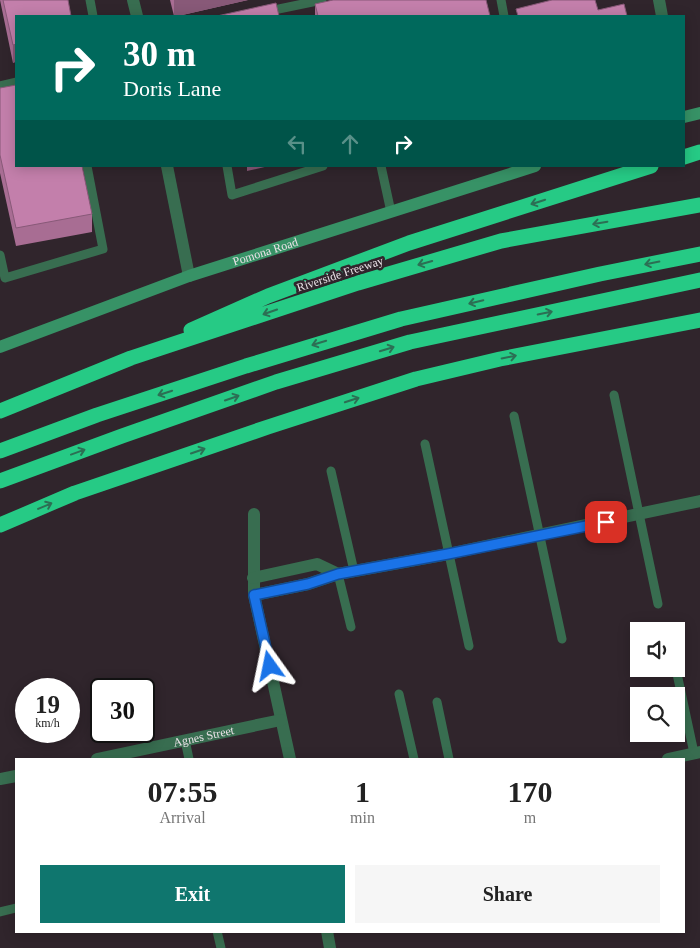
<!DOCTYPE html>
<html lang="en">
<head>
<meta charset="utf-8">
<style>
	:root { --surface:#fff; --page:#f6f6f6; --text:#222; --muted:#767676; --accent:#0f766e }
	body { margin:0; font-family:"Times New Roman",serif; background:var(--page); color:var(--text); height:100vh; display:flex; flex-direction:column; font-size:19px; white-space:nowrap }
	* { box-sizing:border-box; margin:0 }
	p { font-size:16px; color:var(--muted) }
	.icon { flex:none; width:28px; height:28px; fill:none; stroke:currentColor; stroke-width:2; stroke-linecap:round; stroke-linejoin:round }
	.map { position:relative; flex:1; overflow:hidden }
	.details { position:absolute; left:15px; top:758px; width:670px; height:175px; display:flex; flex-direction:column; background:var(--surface); border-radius:0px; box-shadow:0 2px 12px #0003 }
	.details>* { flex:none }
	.top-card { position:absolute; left:15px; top:15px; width:670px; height:152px; border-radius:0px; box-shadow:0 2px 12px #0003; background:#00695c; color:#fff; overflow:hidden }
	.buttons { position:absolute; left:630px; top:622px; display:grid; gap:10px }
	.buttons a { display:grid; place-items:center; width:55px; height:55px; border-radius:0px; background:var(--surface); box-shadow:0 2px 12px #0003; font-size:25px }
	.speed { position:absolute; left:15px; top:678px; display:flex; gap:10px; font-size:25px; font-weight:700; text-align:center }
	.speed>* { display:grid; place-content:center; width:65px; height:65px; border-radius:50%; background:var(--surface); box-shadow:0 2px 12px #0003; line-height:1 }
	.speed small { font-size:12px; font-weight:400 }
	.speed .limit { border:2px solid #111; border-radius:8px; background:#fff; color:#111 }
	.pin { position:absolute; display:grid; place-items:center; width:42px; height:42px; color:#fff; margin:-21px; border-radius:10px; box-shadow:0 2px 8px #0006 }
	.me { position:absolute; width:55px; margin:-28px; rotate:348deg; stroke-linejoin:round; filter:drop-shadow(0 0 4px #0008) }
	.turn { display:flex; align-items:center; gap:18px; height:105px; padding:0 25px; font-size:22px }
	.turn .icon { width:65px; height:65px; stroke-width:2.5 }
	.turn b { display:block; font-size:35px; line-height:42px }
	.lanes { display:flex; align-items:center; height:48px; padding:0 25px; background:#0003; justify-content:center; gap:25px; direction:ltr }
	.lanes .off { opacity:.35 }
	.eta { display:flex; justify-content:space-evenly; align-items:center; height:85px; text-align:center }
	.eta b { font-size:30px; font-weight:600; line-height:35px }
	.button { display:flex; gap:10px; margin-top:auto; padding:10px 25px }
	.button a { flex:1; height:58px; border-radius:0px; background:var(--accent); color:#fff; font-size:20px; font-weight:600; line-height:58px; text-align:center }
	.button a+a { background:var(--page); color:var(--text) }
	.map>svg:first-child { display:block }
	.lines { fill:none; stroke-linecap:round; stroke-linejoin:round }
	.service { stroke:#386d50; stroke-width:9 }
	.minor { stroke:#386d50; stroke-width:12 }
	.secondary { stroke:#379266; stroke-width:12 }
	.motorway { stroke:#26ca85; stroke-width:15 }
	.wall { fill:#a86d93 }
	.shaded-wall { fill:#885978 }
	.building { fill:#c37fab; stroke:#885978 }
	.oneway { stroke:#2c6f54 }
	.route-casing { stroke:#114b97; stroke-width:12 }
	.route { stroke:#1a73e8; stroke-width:9 }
	.labels { text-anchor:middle; stroke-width:5; stroke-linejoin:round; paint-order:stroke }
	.street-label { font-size:12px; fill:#ebe3e8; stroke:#30252c }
</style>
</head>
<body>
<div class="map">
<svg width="700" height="948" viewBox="0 0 700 948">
	<rect width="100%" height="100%" fill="#30252c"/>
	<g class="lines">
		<path class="service" d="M 90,0 L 93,16
			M 501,0 L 504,16
			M 245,16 L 322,0
			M 0,86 L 16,82
			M 227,166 L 232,195 L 323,166
			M 381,166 L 391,212
			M 0,255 L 5,278 L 103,249 L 87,166
			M 614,395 L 658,604
			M 514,416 L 562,639
			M 425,444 L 469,646
			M 331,471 L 354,571
			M 338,574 L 351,627
			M 676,669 L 694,753
			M 399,694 L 414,759
			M 437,702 L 449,759
			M 185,740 L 189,759
			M 0,912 L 16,908
			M 217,931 L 221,948"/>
		<g class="minor">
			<path d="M 133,0 L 137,16"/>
			<path d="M 659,0 L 662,16"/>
			<path d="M 167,166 L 189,276"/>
			<path d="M 254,514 L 254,595 L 290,759"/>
			<path d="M 253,578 L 317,564 L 338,574"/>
			<path d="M 254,595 L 308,584 L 338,574 L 448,554 L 700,501"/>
			<path id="s1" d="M 97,759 L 281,720"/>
			<path d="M 668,759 L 700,752"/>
			<path d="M 0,779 L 16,776"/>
			<path d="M 327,931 L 330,948"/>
		</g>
		<g class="secondary">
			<path d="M 684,117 L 700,113"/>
			<path id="s2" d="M 0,347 L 189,276 L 535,166"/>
		</g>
		<path class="motorway" d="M 684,157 L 700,152
			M 191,330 L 268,296 L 409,243 L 651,166
			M 0,411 L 131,358 L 358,283 L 501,241 L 700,205
			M 0,451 L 97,415 L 246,366 L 401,319 L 600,274 L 700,254
			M 0,481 L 122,436 L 276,382 L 410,342 L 700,280
			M 0,525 L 75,493 L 268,427 L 416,379 L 500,359 L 700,320"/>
	</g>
	<path class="wall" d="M 0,0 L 68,0 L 13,63 Z
		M 170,0 L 248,0 L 178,16 L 174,16 Z
		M 315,4 L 490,16 L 315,16 Z
		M 0,88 L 92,214 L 92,232 L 16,246 L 0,173 Z"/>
	<path class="shaded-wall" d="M 174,0 L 248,0 L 178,16 L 174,16 Z
		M 16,44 L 16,62 L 13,63 L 13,45 Z
		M 247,166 L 269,166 L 247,171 Z"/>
	<path class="building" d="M 3,0 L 68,0 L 71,16 L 16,16 L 16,44 L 13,45 Z
		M 333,0 L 486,0 L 490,16 L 318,16 L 315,4 Z
		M 552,0 L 595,0 L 598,10 L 624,4 L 627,16 L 518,16 L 516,9 Z
		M 276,3 L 279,16 L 217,16 Z
		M 16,85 L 16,166 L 82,166 L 92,214 L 16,228 L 0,155 L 0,88 Z"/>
	<defs><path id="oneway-shaft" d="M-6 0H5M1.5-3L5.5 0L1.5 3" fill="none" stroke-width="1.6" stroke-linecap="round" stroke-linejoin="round" transform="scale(1.25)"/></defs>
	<g class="oneway">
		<use href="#oneway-shaft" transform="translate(538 202) rotate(162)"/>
		<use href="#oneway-shaft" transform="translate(600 223) rotate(170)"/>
		<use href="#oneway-shaft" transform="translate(425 263) rotate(164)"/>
		<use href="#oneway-shaft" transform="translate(652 263) rotate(169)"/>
		<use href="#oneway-shaft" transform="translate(476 302) rotate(167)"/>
		<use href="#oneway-shaft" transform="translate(270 312) rotate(161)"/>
		<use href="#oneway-shaft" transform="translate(545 313) rotate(-12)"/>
		<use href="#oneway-shaft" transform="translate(319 343) rotate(163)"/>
		<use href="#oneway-shaft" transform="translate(387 349) rotate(-17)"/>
		<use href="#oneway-shaft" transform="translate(509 357) rotate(-11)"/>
		<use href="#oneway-shaft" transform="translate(165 393) rotate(162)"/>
		<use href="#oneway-shaft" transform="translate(232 398) rotate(-19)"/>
		<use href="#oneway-shaft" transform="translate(352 400) rotate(-18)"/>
		<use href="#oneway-shaft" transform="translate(198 451) rotate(-19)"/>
		<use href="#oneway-shaft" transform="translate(78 452) rotate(-20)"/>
		<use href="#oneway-shaft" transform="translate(45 506) rotate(-23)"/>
	</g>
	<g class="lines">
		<g class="route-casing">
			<path id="route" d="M 270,666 L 254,595 L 308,584 L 338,574 L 448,554 L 606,522"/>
		</g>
		<use href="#route" class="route"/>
	</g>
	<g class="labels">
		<g class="street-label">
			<text dy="4" stroke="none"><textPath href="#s2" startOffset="282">Pomona Road</textPath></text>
			<text transform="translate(340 274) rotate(-18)" y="4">Riverside Freeway</text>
			<text dy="4" stroke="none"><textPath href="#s1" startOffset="109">Agnes Street</textPath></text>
		</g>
	</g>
</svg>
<div class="buttons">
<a><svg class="icon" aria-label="sound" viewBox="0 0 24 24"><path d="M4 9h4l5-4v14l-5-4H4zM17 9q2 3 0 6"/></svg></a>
<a><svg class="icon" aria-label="search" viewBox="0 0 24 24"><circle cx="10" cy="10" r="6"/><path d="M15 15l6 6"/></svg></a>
</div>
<div class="speed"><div>19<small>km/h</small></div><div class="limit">30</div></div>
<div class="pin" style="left:606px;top:522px;background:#d93025"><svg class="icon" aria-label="arrive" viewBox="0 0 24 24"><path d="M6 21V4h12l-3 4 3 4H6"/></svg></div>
<svg class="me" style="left:270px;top:666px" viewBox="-20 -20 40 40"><path d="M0-17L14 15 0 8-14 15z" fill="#1a73e8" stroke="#fff" stroke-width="4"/></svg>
<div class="top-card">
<div class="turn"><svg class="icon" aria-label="right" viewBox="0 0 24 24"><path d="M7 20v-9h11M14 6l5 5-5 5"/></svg><div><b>30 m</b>Doris Lane</div></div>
<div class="lanes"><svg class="icon off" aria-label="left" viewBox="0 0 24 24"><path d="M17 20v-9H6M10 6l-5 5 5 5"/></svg><svg class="icon off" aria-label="ahead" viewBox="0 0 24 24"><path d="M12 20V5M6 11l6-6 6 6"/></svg><svg class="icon" aria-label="right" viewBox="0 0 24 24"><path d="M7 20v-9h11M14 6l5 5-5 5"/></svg></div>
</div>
<section class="details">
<div class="eta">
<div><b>07:55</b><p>Arrival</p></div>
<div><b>1</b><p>min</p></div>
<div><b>170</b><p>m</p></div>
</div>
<div class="button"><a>Exit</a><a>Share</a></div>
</section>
</div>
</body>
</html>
